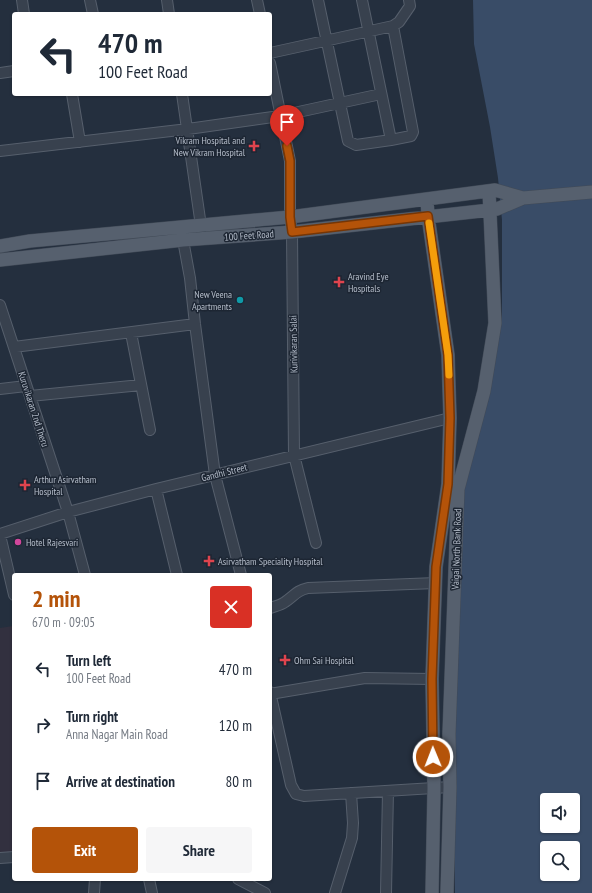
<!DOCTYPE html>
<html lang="en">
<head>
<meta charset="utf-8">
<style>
	:root { --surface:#fff; --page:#f6f6f7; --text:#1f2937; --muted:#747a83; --accent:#b45309 }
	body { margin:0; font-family:"PT Sans Narrow",sans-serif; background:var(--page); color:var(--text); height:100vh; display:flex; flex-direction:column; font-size:15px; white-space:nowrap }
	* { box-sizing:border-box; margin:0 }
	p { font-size:13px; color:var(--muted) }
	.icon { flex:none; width:22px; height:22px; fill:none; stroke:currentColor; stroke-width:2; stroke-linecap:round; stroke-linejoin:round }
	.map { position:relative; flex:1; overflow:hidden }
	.details { position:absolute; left:12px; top:573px; width:260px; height:308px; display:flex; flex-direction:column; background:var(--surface); border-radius:4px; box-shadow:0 1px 3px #0004 }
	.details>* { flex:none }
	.top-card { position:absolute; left:12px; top:12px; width:260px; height:84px; border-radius:4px; box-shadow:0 1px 3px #0004; background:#fff; color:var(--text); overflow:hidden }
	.controls { position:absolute; left:540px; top:793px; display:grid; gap:8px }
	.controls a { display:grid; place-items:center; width:40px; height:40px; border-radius:4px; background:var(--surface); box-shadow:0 1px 3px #0004; font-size:20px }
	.pin { position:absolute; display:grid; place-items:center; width:34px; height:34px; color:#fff; margin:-41px -17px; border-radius:50% 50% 50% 0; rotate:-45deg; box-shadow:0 0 4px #0007 }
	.pin .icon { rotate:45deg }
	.me { position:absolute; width:44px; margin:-22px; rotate:359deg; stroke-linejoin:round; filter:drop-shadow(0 0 3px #0008) }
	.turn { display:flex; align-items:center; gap:14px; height:84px; padding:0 20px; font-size:18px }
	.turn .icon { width:52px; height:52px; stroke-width:2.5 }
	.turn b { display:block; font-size:28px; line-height:34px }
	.round { display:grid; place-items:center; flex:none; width:42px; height:42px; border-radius:4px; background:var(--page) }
	.overview { display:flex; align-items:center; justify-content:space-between; height:68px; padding:0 20px }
	h1 { font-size:24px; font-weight:800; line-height:30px; color:var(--accent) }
	.cta { display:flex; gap:8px; margin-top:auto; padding:8px 20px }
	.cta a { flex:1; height:46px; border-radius:4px; background:var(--accent); color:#fff; font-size:16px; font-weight:800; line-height:46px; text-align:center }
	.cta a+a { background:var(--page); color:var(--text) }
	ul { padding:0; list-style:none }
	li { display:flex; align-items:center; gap:12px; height:56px; padding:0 20px }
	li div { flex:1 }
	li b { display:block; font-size:15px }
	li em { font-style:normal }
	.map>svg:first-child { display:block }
	.medical { fill:#32303f }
	.water { fill:#394c67; fill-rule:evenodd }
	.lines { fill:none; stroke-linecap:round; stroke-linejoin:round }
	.minor-casing { stroke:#565f6c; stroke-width:12 }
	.major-casing { stroke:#414a57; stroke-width:14 }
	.minor { stroke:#38414e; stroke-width:10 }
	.major { stroke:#56606e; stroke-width:13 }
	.route-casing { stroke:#753606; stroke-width:10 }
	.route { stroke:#b45309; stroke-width:7 }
	.slow { stroke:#f59e0b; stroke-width:7 }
	.health-dot { fill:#e0444e; stroke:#1d2633; stroke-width:1.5 }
	.culture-dot { fill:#0f9aa8; stroke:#1d2633; stroke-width:1.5 }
	.hotel-dot { fill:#d1479c; stroke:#1d2633; stroke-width:1.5 }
	.labels { text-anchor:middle; stroke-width:3; stroke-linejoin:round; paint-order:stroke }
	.poi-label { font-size:10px; fill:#b4bcc9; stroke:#1d2633; text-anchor:start }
	.street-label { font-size:10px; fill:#b4bcc9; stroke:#1d2633 }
</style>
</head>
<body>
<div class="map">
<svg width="592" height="893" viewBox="0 0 592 893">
	<rect width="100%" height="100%" fill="#242f3e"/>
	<path class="medical" d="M 13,626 L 14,627 L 14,851 L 0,854 L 0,628 Z"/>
	<path class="water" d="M 473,0 L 592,0 L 592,893 L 455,893 L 454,780 L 461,519 L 466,475 L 493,374 L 502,316 L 502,220 L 498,178 L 490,127 L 474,44 ZM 547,800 L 573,800 L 573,826 L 547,826 ZM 547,848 L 573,848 L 573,874 L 547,874 Z"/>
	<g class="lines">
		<g class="minor-casing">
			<path id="minor" d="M 22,0 L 24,14
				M 90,0 L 93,14
				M 167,0 L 169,14
				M 257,0 L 260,14
				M 318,0 L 348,141 L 356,145 L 391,140 L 411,136 L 413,132 L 393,26
				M 362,0 L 391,140
				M 270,53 L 393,26 L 399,22 L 410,6 L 409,0
				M 270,63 L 290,161 L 290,217 L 292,232 L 294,455 L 316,543
				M 0,73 L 14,71
				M 72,94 L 80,142
				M 182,94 L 201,226 L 201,233
				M 0,151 L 188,129 L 280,116 L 381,94
				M 184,234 L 183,240 L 190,278 L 195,324 L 215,475 L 241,575
				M 0,305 L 68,512 L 85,575
				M 131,333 L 150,430
				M 14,347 L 195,324
				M 0,389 L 26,386
				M 30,396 L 141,385
				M 156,489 L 177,575
				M 0,534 L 68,512 L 156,489 L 450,418
				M 0,535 L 14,595
				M 270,608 C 276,606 281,605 285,602 C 295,595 296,591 308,588 L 436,583
				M 270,692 L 291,785 L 296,794 L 304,796 L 450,787
				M 270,694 L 365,678 L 432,679
				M 0,858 L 14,857
				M 149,879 L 152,893
				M 238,879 L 265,893
				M 94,893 L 95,879
				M 335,893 L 352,838 L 353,823 L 351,793
				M 386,893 L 388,791"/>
		</g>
		<g class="major-casing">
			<path id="major" d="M 427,199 L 428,216 L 448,355 L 450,418 L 448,484 L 436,567 L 432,679 L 434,788 L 432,893
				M 0,246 L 30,241 L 290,217 L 495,190 L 523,198
				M 0,260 L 183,240 L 292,232 L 490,210 L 497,209 L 523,198 L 592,192
				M 447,893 L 450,787 L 449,734 L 458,489 L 484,391 L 495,323 L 489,191"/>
		</g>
		<use href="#minor" class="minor"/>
		<use href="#major" class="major"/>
	</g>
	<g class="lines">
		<g class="route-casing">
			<path id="route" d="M 287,146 L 290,161 L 290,217 L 292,232 L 428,216 L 448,355 L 450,418 L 448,484 L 436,567 L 432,679 L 433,757"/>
		</g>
		<use href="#route" class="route"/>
		<path class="slow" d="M 429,223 L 448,355 L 449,375"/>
	</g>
	<g class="health-dot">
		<path d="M252 140h4v4h4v4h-4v4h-4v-4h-4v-4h4z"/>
		<path d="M337 276h4v4h4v4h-4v4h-4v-4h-4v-4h4z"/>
		<path d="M23 479h4v4h4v4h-4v4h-4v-4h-4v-4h4z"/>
		<path d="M207 555h4v4h4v4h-4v4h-4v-4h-4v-4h4z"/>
		<path d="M283 654h4v4h4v4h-4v4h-4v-4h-4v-4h4z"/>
	</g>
	<circle class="culture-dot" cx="240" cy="300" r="4"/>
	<circle class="hotel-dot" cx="18" cy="542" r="4"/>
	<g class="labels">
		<g class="poi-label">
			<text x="245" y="144" text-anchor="end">Vikram Hospital and<tspan x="245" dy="12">New Vikram Hospital</tspan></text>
			<text x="348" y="280">Aravind Eye<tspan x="348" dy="12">Hospitals</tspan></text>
			<text x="232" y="298" text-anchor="end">New Veena<tspan x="232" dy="12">Apartments</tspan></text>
			<text x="34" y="483">Arthur Asirvatham<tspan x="34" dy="12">Hospital</tspan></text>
			<text x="26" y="546">Hotel Rajesvari</text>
			<text x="218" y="565">Asirvatham Speciality Hospital</text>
			<text x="294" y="664">Ohm Sai Hospital</text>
		</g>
		<g class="street-label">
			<text transform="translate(249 235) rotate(-4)" y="4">100 Feet Road</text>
			<text transform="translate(293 344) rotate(-91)" y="4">Kurivikaran Salai</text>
			<text transform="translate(34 409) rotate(72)" y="4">Kuruvikaran 2nd Theru</text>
			<text transform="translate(224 472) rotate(-14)" y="4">Gandhi Street</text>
			<text transform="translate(456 549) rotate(-88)" y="4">Vaigai North Bank Road</text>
		</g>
	</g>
</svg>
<div class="controls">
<a><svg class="icon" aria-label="sound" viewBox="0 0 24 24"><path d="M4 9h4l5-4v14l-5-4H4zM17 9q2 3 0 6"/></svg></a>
<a><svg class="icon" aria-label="search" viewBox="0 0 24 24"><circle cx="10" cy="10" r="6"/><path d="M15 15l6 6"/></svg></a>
</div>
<div class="pin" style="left:287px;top:146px;background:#d93025"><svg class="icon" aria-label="arrive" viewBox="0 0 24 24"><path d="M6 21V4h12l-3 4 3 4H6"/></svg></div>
<svg class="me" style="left:433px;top:757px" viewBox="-20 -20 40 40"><circle r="17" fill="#b45309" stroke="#fff" stroke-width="3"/><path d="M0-11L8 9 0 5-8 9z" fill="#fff"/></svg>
<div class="top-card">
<div class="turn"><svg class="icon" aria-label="left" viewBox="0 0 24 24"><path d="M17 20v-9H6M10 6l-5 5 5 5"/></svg><div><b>470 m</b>100 Feet Road</div></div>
</div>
<section class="details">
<div class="overview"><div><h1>2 min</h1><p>670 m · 09:05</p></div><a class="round" style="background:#d93025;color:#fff"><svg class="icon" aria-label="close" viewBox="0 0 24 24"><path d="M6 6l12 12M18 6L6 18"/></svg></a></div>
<ul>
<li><svg class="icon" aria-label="left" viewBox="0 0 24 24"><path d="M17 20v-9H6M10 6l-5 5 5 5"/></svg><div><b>Turn left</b><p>100 Feet Road</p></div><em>470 m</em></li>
<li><svg class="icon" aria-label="right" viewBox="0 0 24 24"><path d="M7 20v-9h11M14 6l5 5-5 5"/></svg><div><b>Turn right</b><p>Anna Nagar Main Road</p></div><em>120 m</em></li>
<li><svg class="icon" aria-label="arrive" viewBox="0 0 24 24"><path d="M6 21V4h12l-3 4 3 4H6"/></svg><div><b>Arrive at destination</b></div><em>80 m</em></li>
</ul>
<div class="cta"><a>Exit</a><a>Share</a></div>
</section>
</div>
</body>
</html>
